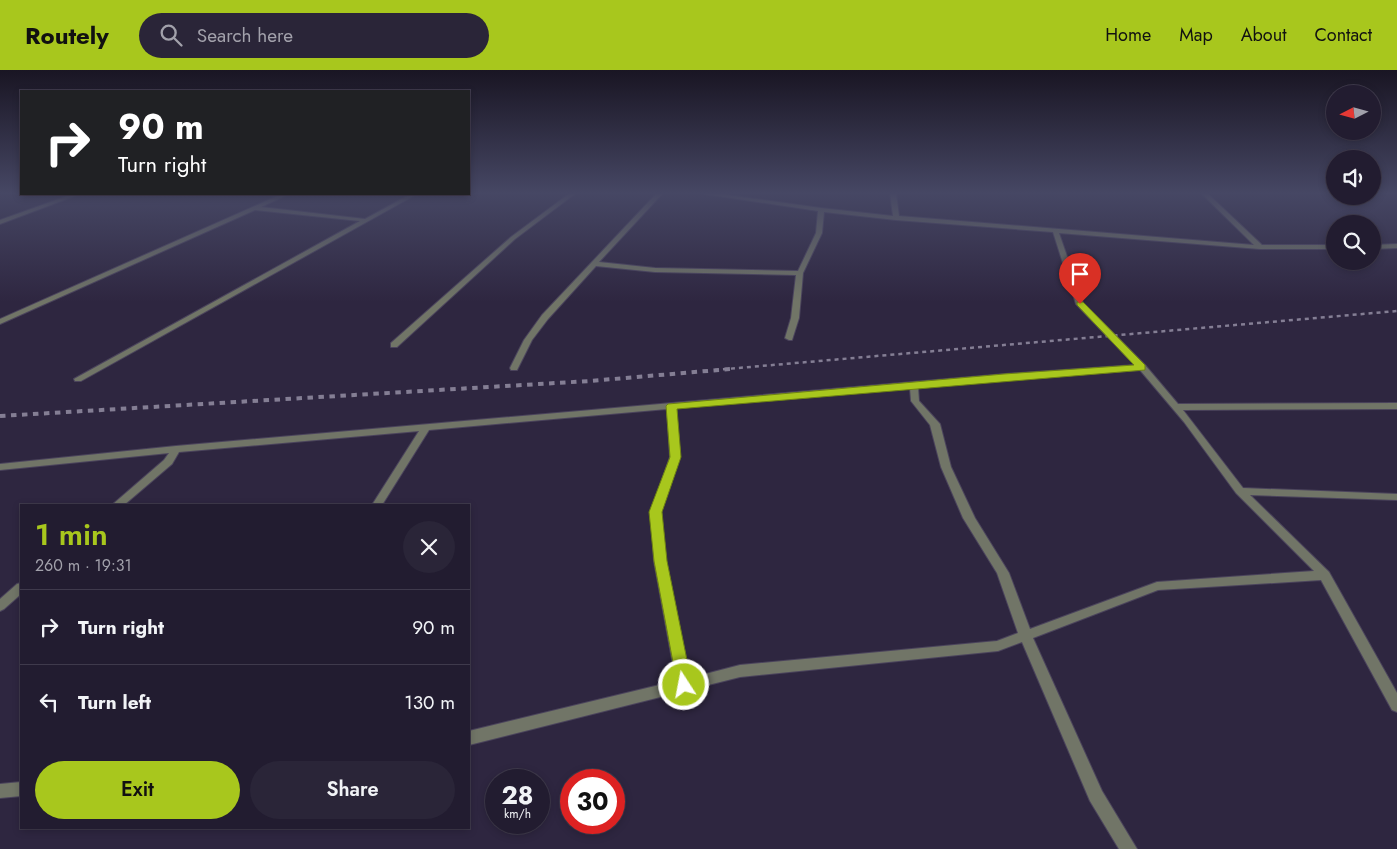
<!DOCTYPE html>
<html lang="en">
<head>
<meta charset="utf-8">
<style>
	:root { --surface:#221c30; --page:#2a2538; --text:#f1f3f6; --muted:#a2a1ab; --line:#3f3a4c; --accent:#a8c71d }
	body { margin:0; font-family:Jost,sans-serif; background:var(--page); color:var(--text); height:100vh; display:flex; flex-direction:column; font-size:19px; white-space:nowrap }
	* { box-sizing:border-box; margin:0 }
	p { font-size:16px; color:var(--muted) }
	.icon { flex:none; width:28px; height:28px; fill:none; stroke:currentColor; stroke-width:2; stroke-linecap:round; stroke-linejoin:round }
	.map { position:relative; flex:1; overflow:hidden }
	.details { position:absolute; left:20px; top:434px; width:450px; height:325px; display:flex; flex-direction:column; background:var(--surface); border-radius:0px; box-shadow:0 2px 8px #0003,0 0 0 1px var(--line) }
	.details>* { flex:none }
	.top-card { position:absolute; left:20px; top:20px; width:450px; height:105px; border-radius:0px; box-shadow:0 2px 8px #0003,0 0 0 1px var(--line); background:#202124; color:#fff; overflow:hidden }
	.needle { width:32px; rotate:264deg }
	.fabs { position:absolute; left:1326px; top:15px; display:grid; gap:10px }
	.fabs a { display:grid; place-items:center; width:55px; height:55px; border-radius:50%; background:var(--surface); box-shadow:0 2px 8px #0003,0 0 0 1px var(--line); font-size:25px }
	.speed { position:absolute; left:485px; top:699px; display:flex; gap:10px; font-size:25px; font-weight:700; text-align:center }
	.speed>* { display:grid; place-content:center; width:65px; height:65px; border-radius:50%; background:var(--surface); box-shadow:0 2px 8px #0003,0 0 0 1px var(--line); line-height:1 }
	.speed small { font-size:12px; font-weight:400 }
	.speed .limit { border:8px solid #d22; background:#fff; color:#111 }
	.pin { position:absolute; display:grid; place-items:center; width:42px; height:42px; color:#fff; margin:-51px -21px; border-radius:50% 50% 50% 0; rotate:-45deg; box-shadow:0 0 5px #0007 }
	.pin .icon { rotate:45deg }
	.me { position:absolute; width:55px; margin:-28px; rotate:349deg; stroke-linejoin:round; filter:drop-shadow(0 0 4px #0008) }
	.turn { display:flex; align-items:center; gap:18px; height:105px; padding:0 15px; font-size:22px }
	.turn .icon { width:65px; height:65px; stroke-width:2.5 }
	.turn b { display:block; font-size:35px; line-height:42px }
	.round { display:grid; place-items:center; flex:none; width:52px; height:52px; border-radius:26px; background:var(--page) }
	.head { display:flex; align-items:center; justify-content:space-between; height:85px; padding:0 15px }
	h1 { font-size:30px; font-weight:600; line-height:38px; color:var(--accent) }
	.action { display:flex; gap:10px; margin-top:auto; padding:10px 15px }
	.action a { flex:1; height:58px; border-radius:30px; background:var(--accent); color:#111; font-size:20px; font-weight:600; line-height:58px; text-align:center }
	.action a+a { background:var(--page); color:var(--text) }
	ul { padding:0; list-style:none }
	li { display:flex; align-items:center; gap:15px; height:75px; padding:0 15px; border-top:1px solid var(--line) }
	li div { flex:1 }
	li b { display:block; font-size:19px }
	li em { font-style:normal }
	header { display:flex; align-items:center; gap:30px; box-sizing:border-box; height:70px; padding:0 25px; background:var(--accent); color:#111 }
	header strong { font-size:24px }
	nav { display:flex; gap:28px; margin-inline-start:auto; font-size:18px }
	.search { width:350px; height:45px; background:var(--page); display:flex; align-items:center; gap:12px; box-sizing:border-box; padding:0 18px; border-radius:28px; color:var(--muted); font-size:19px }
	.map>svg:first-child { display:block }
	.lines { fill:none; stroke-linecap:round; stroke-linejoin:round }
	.street-casing { stroke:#4b445c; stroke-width:2 }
	.street { fill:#717567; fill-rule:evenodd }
	.rail-far1 { stroke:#847e94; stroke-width:2.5; stroke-dasharray:4 4; stroke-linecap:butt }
	.rail { stroke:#847e94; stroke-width:4; stroke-dasharray:5.5 5.5; stroke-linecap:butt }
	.route { fill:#a8c71d; stroke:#6d8113 }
</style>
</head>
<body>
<header>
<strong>Routely</strong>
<div class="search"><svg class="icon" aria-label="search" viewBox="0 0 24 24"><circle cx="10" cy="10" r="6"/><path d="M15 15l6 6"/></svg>Search here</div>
<nav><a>Home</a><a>Map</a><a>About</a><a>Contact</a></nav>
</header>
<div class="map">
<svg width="1397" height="779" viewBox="0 0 1397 779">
	<rect width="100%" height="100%" fill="#2e2640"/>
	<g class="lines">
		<g class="street-casing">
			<path id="street" d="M 570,123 L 576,123 L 515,169 L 397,277 L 391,277 L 391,273 L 511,167 Z
				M 657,123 L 663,123 L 599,192 L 655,198 L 798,201 L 816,163 L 818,141 L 698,123 L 713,123 L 821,138 L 893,146 L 890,123 L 896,123 L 899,146 L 1254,175 L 1201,123 L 1207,123 L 1262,175 L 1335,175 L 1335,179 L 1260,179 L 1059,163 L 1083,233 L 1145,295 L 1178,334 L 1397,333 L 1397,339 L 1183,340 L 1243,418 L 1397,424 L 1397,430 L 1250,425 L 1329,502 L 1397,623 L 1397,642 L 1392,640 L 1321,510 L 1158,520 L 1033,568 L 1102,721 L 1137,779 L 1119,779 L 1090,731 L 1022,572 L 998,581 L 740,607 L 469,675 L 469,661 L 676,611 L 654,491 L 651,442 L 670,387 L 667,339 L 429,360 L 382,435 L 372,435 L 419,361 L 179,382 L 172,394 L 124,435 L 112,435 L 164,390 L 169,383 L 0,400 L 0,394 L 176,376 L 1005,304 L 1135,295 L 1076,234 L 1053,162 L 896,150 L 824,142 L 822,163 L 803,203 L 799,248 L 792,270 L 789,270 L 785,268 L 791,248 L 796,205 L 655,202 L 596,196 L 548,249 L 532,270 L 517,300 L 511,300 L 510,298 L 524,270 L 542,245 ZM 1140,300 L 1184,352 L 1236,423 L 1314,501 L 1157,512 L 1030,559 L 1009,503 L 975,448 L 951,397 L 940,354 L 919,331 L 918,317 ZM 910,318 L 911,331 L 930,355 L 941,397 L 963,448 L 997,503 L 1018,563 L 997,571 L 740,595 L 690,608 L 666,491 L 661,442 L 680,387 L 676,338 Z
				M 73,124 L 80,124 L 0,154 L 0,150 Z
				M 282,124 L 289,124 L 261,137 L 365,149 L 411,124 L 417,124 L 81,311 L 75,311 L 74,309 L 360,151 L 255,140 L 0,254 L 0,249 Z
				M 1397,174 L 1397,178 L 1372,179 L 1372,175 Z
				M 21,513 L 21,524 L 4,539 L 0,541 L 0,529 L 17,514 Z
				M 21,712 L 21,726 L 0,728 L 0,714 Z"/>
		</g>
		<use href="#street" class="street"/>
		<path class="rail-far1" d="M 715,300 L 1397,241"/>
		<path class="rail" d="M 0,346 L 590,311 L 730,299"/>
	</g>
	<linearGradient id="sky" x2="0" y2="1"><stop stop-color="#191523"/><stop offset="0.53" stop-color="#464764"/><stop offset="1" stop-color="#464764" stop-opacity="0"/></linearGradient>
	<rect width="1397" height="232" fill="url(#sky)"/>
	<path class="route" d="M 1077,232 L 1083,232 L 1145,295 L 1145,300 L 677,339 L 681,387 L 662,442 L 667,491 L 692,615 L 689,619 L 684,621 L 678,619 L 654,491 L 649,442 L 670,387 L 666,336 L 668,334 L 1004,304 L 1134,295 L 1077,235 Z"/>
</svg>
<div class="fabs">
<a><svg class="needle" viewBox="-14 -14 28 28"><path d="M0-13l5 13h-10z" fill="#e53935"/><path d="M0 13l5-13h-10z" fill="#a2a1ab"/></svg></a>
<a><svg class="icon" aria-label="sound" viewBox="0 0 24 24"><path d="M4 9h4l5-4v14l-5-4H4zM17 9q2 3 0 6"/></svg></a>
<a><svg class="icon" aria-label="search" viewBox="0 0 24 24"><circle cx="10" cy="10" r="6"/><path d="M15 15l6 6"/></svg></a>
</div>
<div class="speed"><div>28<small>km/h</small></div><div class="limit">30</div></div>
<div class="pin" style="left:1080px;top:234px;background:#d93025"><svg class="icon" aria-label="arrive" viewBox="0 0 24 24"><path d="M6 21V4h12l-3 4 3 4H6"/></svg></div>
<svg class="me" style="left:684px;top:615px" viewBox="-20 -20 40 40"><circle r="17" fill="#a8c71d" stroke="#fff" stroke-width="3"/><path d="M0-11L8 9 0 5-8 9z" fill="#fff"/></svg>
<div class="top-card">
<div class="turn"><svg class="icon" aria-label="right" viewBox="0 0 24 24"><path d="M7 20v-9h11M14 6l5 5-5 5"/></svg><div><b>90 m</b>Turn right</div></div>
</div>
<section class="details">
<div class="head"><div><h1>1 min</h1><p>260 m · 19:31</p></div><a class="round"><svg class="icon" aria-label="close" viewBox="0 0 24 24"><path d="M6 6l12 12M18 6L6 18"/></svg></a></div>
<ul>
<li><svg class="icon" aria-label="right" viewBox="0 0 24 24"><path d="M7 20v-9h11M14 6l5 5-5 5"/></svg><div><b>Turn right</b></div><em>90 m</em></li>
<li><svg class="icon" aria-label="left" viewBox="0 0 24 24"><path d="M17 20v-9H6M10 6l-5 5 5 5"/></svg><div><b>Turn left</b></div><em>130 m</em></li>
</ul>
<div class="action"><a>Exit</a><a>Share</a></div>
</section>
</div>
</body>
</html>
